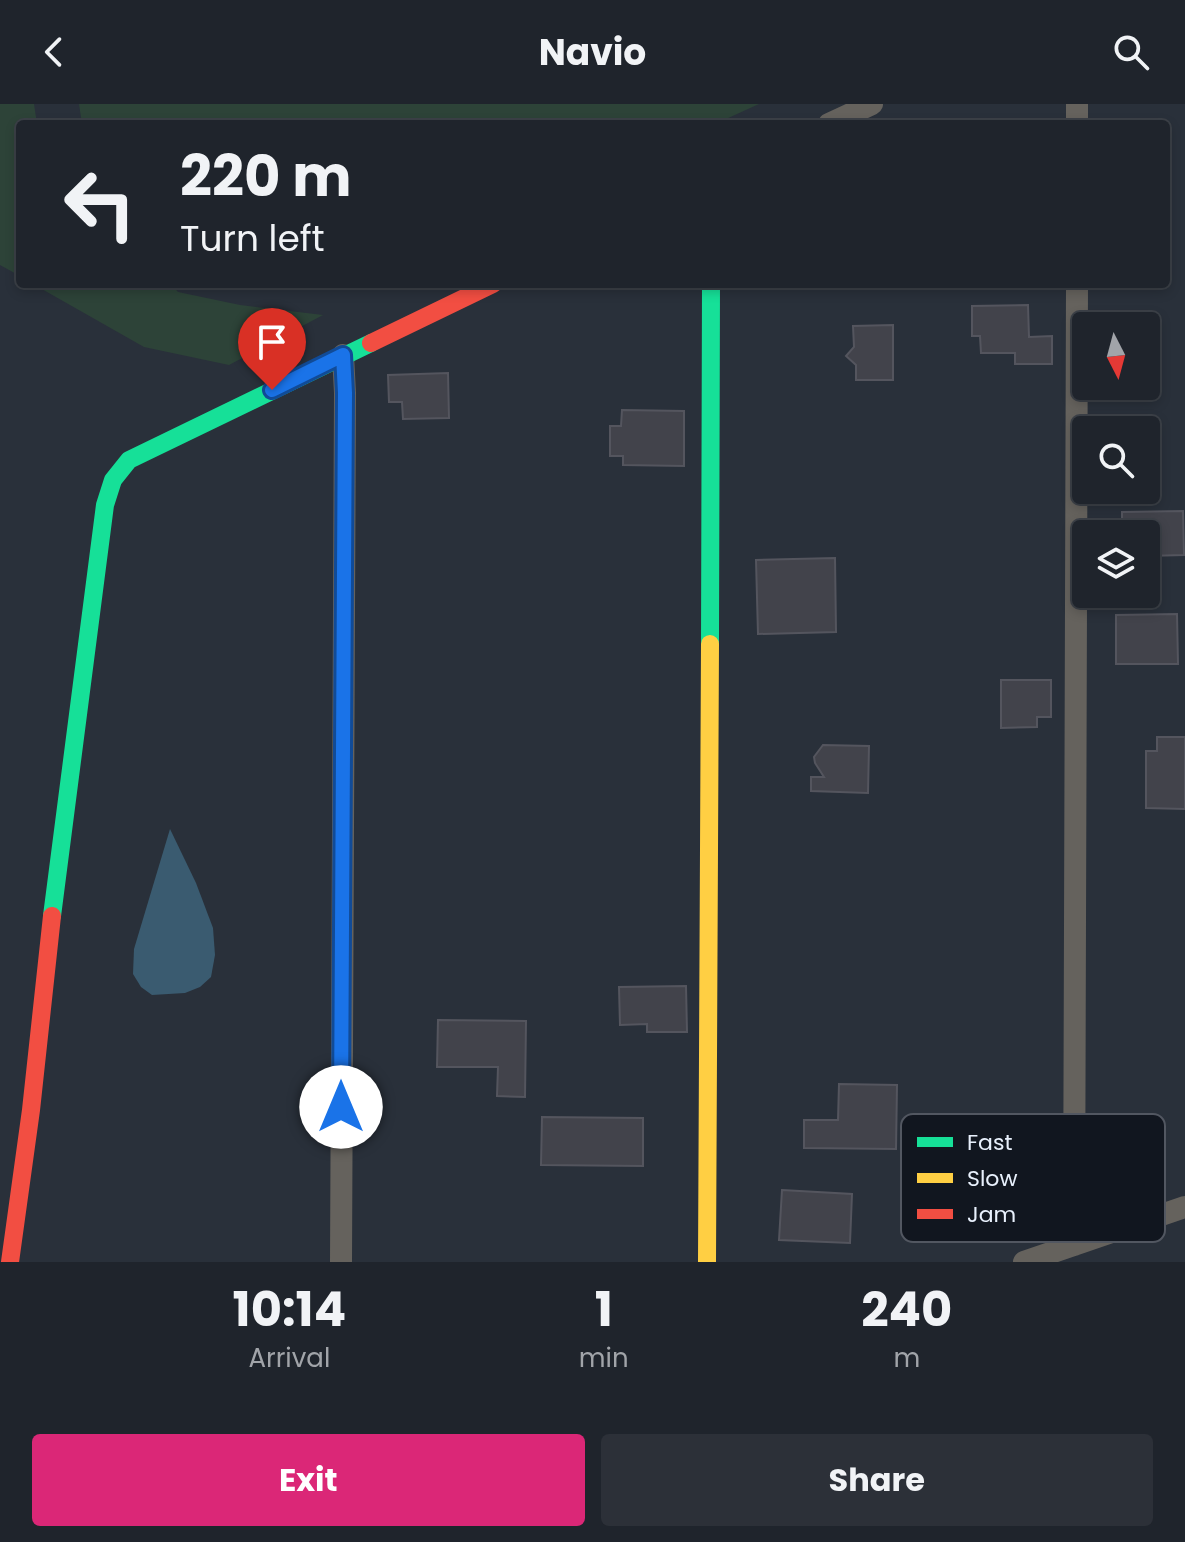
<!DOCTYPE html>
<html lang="en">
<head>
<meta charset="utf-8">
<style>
	:root { --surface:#1f242c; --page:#2c3038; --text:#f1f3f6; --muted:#a1a4a9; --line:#3c4148; --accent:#db2777 }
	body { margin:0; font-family:Poppins,sans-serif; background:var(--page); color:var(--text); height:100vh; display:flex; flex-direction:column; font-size:30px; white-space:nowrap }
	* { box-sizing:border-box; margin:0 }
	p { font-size:26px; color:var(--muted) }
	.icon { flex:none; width:44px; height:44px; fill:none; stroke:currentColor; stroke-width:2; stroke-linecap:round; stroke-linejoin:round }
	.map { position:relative; height:1158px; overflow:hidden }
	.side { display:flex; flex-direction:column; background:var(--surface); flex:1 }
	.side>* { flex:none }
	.hud { position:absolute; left:16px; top:16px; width:1154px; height:168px; border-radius:8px; box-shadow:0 4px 12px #0003,0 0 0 2px var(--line); background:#1f242c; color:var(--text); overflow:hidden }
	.needle { width:52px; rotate:174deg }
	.tools { position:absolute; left:1072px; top:208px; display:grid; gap:16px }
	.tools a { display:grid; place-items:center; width:88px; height:88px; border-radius:8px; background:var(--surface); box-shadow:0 4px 12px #0003,0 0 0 2px var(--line); font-size:40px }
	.pin { position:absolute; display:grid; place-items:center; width:68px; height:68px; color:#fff; margin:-82px -34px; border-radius:50% 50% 50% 0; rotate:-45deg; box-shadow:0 0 8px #0007 }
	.pin .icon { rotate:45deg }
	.me { position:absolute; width:88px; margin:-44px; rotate:0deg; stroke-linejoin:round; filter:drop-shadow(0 0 6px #0008) }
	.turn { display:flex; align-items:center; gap:28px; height:168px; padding:0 32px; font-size:36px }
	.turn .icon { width:104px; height:104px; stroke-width:2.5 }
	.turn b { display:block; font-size:56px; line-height:68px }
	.eta { display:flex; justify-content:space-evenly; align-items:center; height:136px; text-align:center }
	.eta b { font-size:48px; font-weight:700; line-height:56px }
	.button { display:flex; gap:16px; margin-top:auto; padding:16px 32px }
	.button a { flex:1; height:92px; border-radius:8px; background:var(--accent); color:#fff; font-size:32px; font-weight:700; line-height:92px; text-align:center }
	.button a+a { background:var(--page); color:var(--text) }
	header { display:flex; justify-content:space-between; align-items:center; height:104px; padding:0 32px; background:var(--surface); font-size:36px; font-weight:700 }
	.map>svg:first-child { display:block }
	.green { fill:#2d4338 }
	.water { fill:#3a5b70 }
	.building { fill:#42434b; stroke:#54555e; stroke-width:2 }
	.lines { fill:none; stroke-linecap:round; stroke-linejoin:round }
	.street { stroke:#65625d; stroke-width:22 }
	.fast { stroke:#16e098; stroke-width:18 }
	.slow { stroke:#ffcf43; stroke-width:18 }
	.jam { stroke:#f24e42; stroke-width:18 }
	.route-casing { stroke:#114b97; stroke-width:20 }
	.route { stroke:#1a73e8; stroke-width:14 }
	.key { fill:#11161f; stroke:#525761; stroke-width:2 }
	.key-label { font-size:22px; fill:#e8f0fc }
</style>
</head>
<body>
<header><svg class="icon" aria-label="back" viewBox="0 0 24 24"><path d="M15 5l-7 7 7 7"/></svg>Navio<svg class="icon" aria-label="search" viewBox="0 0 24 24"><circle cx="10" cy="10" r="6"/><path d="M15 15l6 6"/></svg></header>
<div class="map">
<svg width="1185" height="1158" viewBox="0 0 1185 1158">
	<rect width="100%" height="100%" fill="#29303a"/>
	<path class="green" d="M 0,0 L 34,0 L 37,20 L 20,20 L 20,172 L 0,161 Z
		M 79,0 L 759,0 L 715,20 L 82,20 Z
		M 33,180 L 171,180 L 178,188 L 240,201 L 323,211 L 229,261 L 144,243 Z"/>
	<path class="water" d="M 170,725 L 196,779 L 213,824 L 215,851 L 211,873 L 200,883 L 185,889 L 152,891 L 141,883 L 133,870 L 134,845 Z"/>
	<path class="building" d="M 1028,201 L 1029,233 L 1052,232 L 1052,260 L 1015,260 L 1015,249 L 981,249 L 980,232 L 972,232 L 972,202 Z
		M 893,221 L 893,276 L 856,276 L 856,261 L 846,252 L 854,243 L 853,222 Z
		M 448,269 L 449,314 L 403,315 L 402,298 L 389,298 L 388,271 Z
		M 622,306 L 684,307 L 684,362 L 623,361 L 623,352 L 610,352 L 610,322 L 621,322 Z
		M 1183,407 L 1184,451 L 1146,452 L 1146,430 L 1122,430 L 1122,408 Z
		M 835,454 L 836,528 L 758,530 L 756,456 Z
		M 1177,510 L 1178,560 L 1116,560 L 1116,511 Z
		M 1001,576 L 1051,576 L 1051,613 L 1037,613 L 1037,623 L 1001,624 Z
		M 1157,633 L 1185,633 L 1185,705 L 1146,704 L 1146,647 L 1157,647 Z
		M 823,641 L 869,642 L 868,689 L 811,687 L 811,673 L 824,673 L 815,659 L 814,653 Z
		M 686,882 L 687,928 L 647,928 L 647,920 L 620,921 L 619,883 Z
		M 438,916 L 526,917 L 525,993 L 497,992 L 498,963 L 437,963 Z
		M 839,980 L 897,981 L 896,1045 L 804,1044 L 804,1016 L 838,1016 Z
		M 542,1013 L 643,1014 L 643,1062 L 541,1061 Z
		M 782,1086 L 852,1090 L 850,1139 L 779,1136 Z"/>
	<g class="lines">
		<path class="street" d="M 829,20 L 872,0
			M 1077,20 L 1077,0
			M 1074,1141 L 1077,180
			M 341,1158 L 345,289 L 343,251
			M 1024,1158 L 1185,1103"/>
		<path class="fast" d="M 710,540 L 711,180
			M 52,812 L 105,401 L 113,376 L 129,356 L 371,239"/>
		<path class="slow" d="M 707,1158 L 710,540"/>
		<path class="jam" d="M 371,239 L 493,180
			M 10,1158 L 31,1006 L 52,812"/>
	</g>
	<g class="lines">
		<g class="route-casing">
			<path id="route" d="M 272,286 L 343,251 L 345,289 L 341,1003"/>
		</g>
		<use href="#route" class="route"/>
	</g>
	<rect x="901" y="1010" width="264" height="128" rx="12" class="key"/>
	<rect x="917" y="1033" width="36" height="10" fill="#16e098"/>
	<rect x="917" y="1069" width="36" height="10" fill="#ffcf43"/>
	<rect x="917" y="1105" width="36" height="10" fill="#f24e42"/>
	<g class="key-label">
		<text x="967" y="1046">Fast</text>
		<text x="967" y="1082">Slow</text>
		<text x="967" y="1118">Jam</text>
	</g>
</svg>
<div class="tools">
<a><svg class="needle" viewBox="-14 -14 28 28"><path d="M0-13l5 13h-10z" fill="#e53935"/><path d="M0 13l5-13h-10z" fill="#a1a4a9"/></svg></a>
<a><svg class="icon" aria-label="search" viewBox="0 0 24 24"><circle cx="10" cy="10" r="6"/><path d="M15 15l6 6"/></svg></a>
<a><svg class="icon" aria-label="layers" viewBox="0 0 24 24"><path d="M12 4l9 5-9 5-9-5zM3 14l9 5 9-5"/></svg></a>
</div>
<div class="pin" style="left:272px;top:286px;background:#d93025"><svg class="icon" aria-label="arrive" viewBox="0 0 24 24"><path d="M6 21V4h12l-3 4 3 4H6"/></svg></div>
<svg class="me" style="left:341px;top:1003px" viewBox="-20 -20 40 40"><circle r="19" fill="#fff"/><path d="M0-13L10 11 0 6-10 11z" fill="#1a73e8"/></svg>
<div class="hud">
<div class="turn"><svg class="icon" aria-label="left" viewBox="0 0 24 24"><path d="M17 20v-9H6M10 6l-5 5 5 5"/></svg><div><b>220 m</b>Turn left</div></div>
</div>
</div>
<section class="side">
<div class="eta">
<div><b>10:14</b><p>Arrival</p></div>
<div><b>1</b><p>min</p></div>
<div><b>240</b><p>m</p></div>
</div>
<div class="button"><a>Exit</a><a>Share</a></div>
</section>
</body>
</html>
